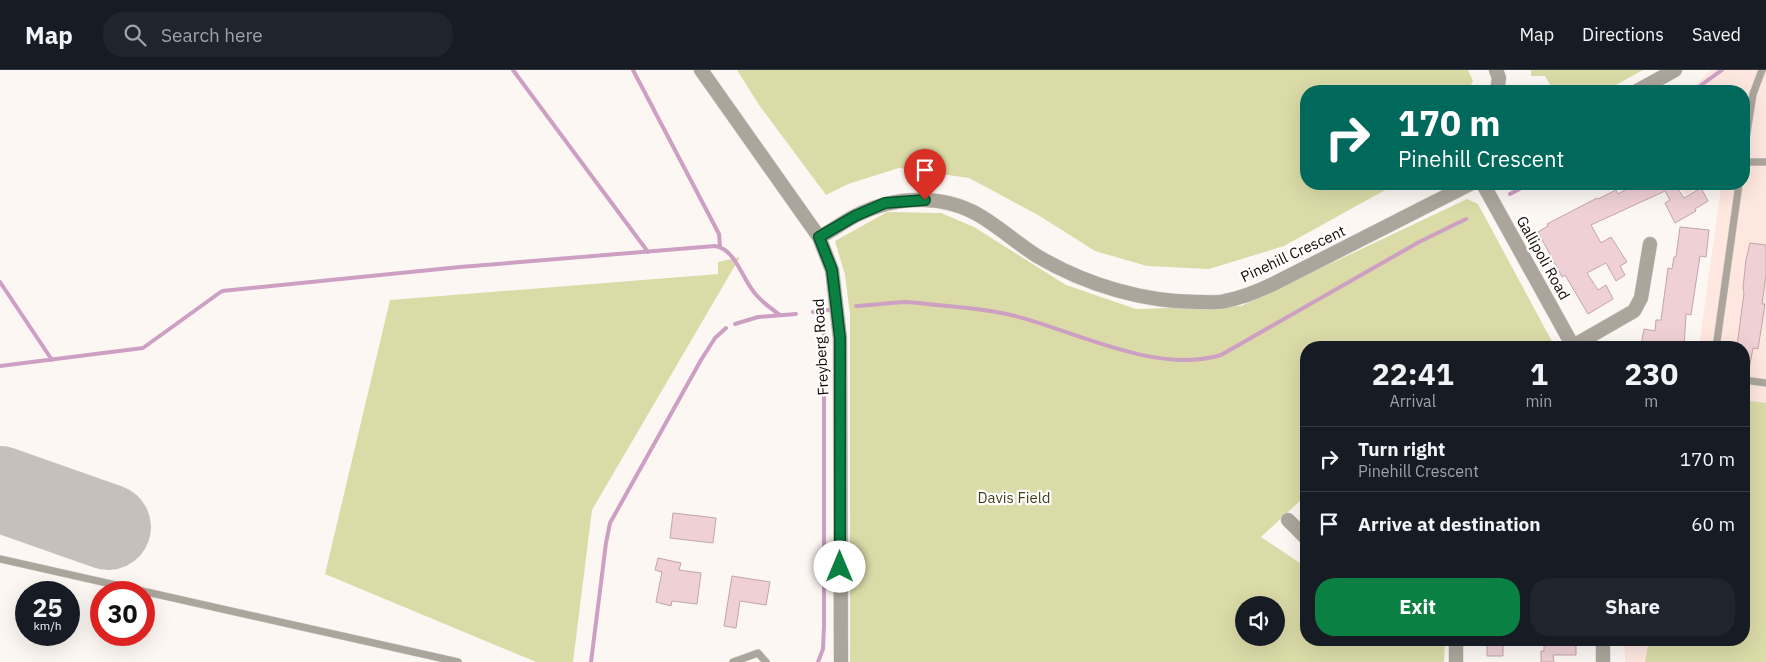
<!DOCTYPE html>
<html lang="en">
<head>
<meta charset="utf-8">
<style>
	:root { --surface:#171b24; --page:#20242c; --text:#f1f3f6; --muted:#9ea1a6; --line:#363941; --accent:#0b8043 }
	body { margin:0; font-family:"IBM Plex Sans",sans-serif; background:var(--page); color:var(--text); height:100vh; display:flex; flex-direction:column; font-size:19px; white-space:nowrap }
	* { box-sizing:border-box; margin:0 }
	p { font-size:16px; color:var(--muted) }
	.icon { flex:none; width:28px; height:28px; fill:none; stroke:currentColor; stroke-width:2; stroke-linecap:round; stroke-linejoin:round }
	.map { position:relative; flex:1; overflow:hidden }
	.side { position:absolute; left:1300px; top:271px; width:450px; height:305px; display:flex; flex-direction:column; background:var(--surface); border-radius:20px; box-shadow:0 5px 20px #0002 }
	.side>* { flex:none }
	.hud { position:absolute; left:1300px; top:15px; width:450px; height:105px; border-radius:20px; box-shadow:0 5px 20px #0002; background:#00695c; color:#fff; overflow:hidden }
	.tools { position:absolute; left:1235px; top:526px; display:grid; gap:10px }
	.tools a { display:grid; place-items:center; width:50px; height:50px; border-radius:50%; background:var(--surface); box-shadow:0 5px 20px #0002; font-size:25px }
	.speed { position:absolute; left:15px; top:511px; display:flex; gap:10px; font-size:25px; font-weight:700; text-align:center }
	.speed>* { display:grid; place-content:center; width:65px; height:65px; border-radius:50%; background:var(--surface); box-shadow:0 5px 20px #0002; line-height:1 }
	.speed small { font-size:12px; font-weight:400 }
	.speed .limit { border:8px solid #d22; background:#fff; color:#111 }
	.pin { position:absolute; display:grid; place-items:center; width:42px; height:42px; color:#fff; margin:-51px -21px; border-radius:50% 50% 50% 0; rotate:-45deg; box-shadow:0 0 5px #0007 }
	.pin .icon { rotate:45deg }
	.me { position:absolute; width:55px; margin:-28px; rotate:0deg; stroke-linejoin:round; filter:drop-shadow(0 0 4px #0008) }
	.turn { display:flex; align-items:center; gap:18px; height:105px; padding:0 15px; font-size:22px }
	.turn .icon { width:65px; height:65px; stroke-width:2.5 }
	.turn b { display:block; font-size:35px; line-height:42px }
	.eta { display:flex; justify-content:space-evenly; align-items:center; height:85px; text-align:center }
	.eta b { font-size:30px; font-weight:700; line-height:35px }
	.primary-button { display:flex; gap:10px; margin-top:auto; padding:10px 15px }
	.primary-button a { flex:1; height:58px; border-radius:20px; background:var(--accent); color:#fff; font-size:20px; font-weight:700; line-height:58px; text-align:center }
	.primary-button a+a { background:var(--page); color:var(--text) }
	ul { padding:0; list-style:none }
	li { display:flex; align-items:center; gap:15px; height:65px; padding:0 15px; border-top:1px solid var(--line) }
	li div { flex:1 }
	li b { display:block; font-size:19px }
	li em { font-style:normal }
	header { display:flex; align-items:center; gap:30px; box-sizing:border-box; height:70px; padding:0 25px; background:var(--surface); border-bottom:1px solid var(--line) }
	header strong { font-size:24px }
	nav { display:flex; gap:28px; margin-inline-start:auto; font-size:18px }
	.search { width:350px; height:45px; background:var(--page); display:flex; align-items:center; gap:12px; box-sizing:border-box; padding:0 18px; border-radius:20px; color:var(--muted); font-size:19px }
	.map>svg:first-child { display:block }
	.built { fill:#fee7df }
	.green { fill:#dbdba8; fill-rule:evenodd }
	.lines { fill:none; stroke-linecap:round; stroke-linejoin:round }
	.stream { stroke:#cd9fc3; stroke-width:4 }
	.runway { stroke:#c6c0bc; stroke-width:86 }
	.building { fill:#efd0d5; stroke:#c2a5a9 }
	.service-casing { stroke:#d8d1ce; stroke-width:8 }
	.minor-casing { stroke:#d8d1ce; stroke-width:15 }
	.service { stroke:#aca59c; stroke-width:7 }
	.minor { stroke:#aca59c; stroke-width:14 }
	.route-casing { stroke:#07532c; stroke-width:12 }
	.route { stroke:#0b8043; stroke-width:9 }
	.labels { text-anchor:middle; stroke-width:4.5; stroke-linejoin:round; paint-order:stroke }
	.street-label { font-size:15px; fill:#140b08; stroke:#fff }
	.park-label { font-size:15px; fill:#444318; stroke:#fff }
</style>
</head>
<body>
<header>
<strong>Map</strong>
<div class="search"><svg class="icon" aria-label="search" viewBox="0 0 24 24"><circle cx="10" cy="10" r="6"/><path d="M15 15l6 6"/></svg>Search here</div>
<nav><a>Map</a><a>Directions</a><a>Saved</a></nav>
</header>
<div class="map">
<svg width="1766" height="592" viewBox="0 0 1766 592">
	<rect width="100%" height="100%" fill="#fdf7f4"/>
	<path class="built" d="M 1711,0 L 1766,0 L 1766,592 L 1625,592 L 1624,570 L 1744,570 L 1744,278 L 1699,277 L 1721,118 L 1702,116 L 1686,125 L 1680,114 L 1744,114 L 1744,21 L 1689,21 Z"/>
	<path class="green" d="M 737,0 L 1468,0 L 1473,11 L 1468,21 L 1306,21 L 1306,114 L 1396,114 L 1284,176 L 1209,199 L 1147,196 L 1095,181 L 1038,145 L 969,108 L 899,98 L 848,114 L 826,125 L 759,35 Z
		M 1531,0 L 1643,0 L 1605,21 L 1554,21 L 1545,6 L 1531,6 Z
		M 1467,129 L 1478,134 L 1555,277 L 1306,278 L 1306,436 L 1300,431 L 1261,467 L 1306,497 L 1306,570 L 1445,570 L 1444,592 L 850,592 L 850,244 L 845,205 L 835,171 L 887,142 L 941,143 L 974,157 L 1066,215 L 1136,239 L 1241,236 ZM 1244,535 L 1276,535 L 1276,568 L 1244,568 Z
		M 740,187 L 592,440 L 573,592 L 536,592 L 325,504 L 390,230 L 718,204 L 718,192 Z
		M 1744,330 L 1766,333 L 1766,592 L 1645,592 L 1649,570 L 1744,570 Z"/>
	<g class="lines">
		<path class="stream" d="M 513,0 L 648,182
			M 633,0 L 719,164 L 720,177
			M 1693,21 L 1722,0
			M 1510,124 L 1529,114
			M 0,212 L 52,290
			M 856,236 C 872,235 889,233 905,232 C 916,232 925,234 936,235 C 961,237 986,239 1011,245 C 1074,260 1155,305 1221,285 L 1419,172 L 1466,149
			M 813,242 L 829,240
			M 735,254 L 758,247 L 796,244
			M 0,296 L 143,278 L 222,221 L 460,197 L 715,176 C 734,179 741,204 751,218 C 758,229 769,237 780,245
			M 591,592 L 606,473 L 610,453 L 701,290 L 715,268 L 726,258
			M 818,592 L 823,579 L 824,556 L 824,261"/>
		<path class="runway" d="M 0,419 L 108,457"/>
	</g>
	<path class="building" d="M 1636,114 L 1680,114 L 1676,116 L 1684,128 L 1701,118 L 1708,131 L 1695,139 L 1696,141 L 1675,153 L 1665,133 L 1670,130 L 1665,121 L 1591,155 L 1601,173 L 1611,167 L 1627,192 L 1620,196 L 1625,205 L 1616,211 L 1606,193 L 1587,203 L 1598,220 L 1606,215 L 1613,229 L 1588,244 L 1565,205 L 1562,207 L 1538,162 L 1548,156 L 1547,154 L 1597,128 L 1598,129 L 1616,120 L 1618,124 Z
		M 1680,157 L 1709,160 L 1706,187 L 1700,186 L 1691,245 L 1686,244 L 1684,278 L 1641,275 L 1644,259 L 1655,261 L 1656,250 L 1661,250 L 1668,198 L 1672,199 L 1674,187 L 1676,187 Z
		M 1750,173 L 1766,175 L 1766,205 L 1762,234 L 1765,234 L 1758,279 L 1753,278 L 1749,300 L 1744,299 L 1744,278 L 1737,276 L 1744,223 L 1743,218 L 1746,190 Z
		M 673,443 L 716,448 L 713,473 L 670,468 Z
		M 658,488 L 681,493 L 679,500 L 701,503 L 697,534 L 672,531 L 671,536 L 656,532 L 662,502 L 655,500 Z
		M 732,506 L 770,512 L 766,535 L 740,531 L 736,558 L 724,556 Z
		M 1487,570 L 1503,570 L 1503,586 L 1487,586 Z
		M 1544,570 L 1576,571 L 1576,585 L 1553,585 L 1554,592 L 1541,592 L 1541,581 L 1544,581 Z"/>
	<g class="lines">
		<g class="service-casing">
			<path id="service" d="M 1744,82 L 1753,24 L 1762,0
				M 1744,92 L 1766,92
				M 1716,278 L 1739,114
				M 1744,310 L 1766,313
				M 0,489 L 458,592
				M 733,592 L 758,583 L 766,592"/>
		</g>
		<g class="minor-casing">
			<path id="minor" d="M 701,0 L 819,167 L 832,200 L 840,268 L 841,592
				M 1496,0 L 1499,8 L 1497,21
				M 1637,21 L 1675,0
				M 1483,114 L 1574,278
				M 819,167 C 832,161 843,152 855,146 C 876,135 900,129 924,130 C 976,131 998,161 1037,186 C 1086,215 1146,233 1203,232 C 1210,232 1218,233 1225,231 C 1246,227 1266,218 1285,208 L 1470,114
				M 1573,276 L 1634,241 L 1641,228 L 1650,174
				M 1288,450 L 1306,468
				M 1456,570 L 1456,592
				M 1603,570 L 1603,592"/>
		</g>
		<use href="#service" class="service"/>
		<use href="#minor" class="minor"/>
	</g>
	<g class="lines">
		<g class="route-casing">
			<path id="route" d="M 840,497 L 840,268 L 832,200 L 819,167 L 855,146 L 885,133 L 925,130"/>
		</g>
		<use href="#route" class="route"/>
	</g>
	<g class="labels">
		<g class="street-label">
			<text transform="translate(1293 184) rotate(-25)" y="5">Pinehill Crescent</text>
			<text transform="translate(1543 188) rotate(61)" y="5">Gallipoli Road</text>
			<text transform="translate(821 277) rotate(-93)" y="5">Freyberg Road</text>
		</g>
		<g class="park-label">
			<text x="1014" y="433">Davis Field</text>
		</g>
	</g>
</svg>
<div class="tools">
<a><svg class="icon" aria-label="sound" viewBox="0 0 24 24"><path d="M4 9h4l5-4v14l-5-4H4zM17 9q2 3 0 6"/></svg></a>
</div>
<div class="speed"><div>25<small>km/h</small></div><div class="limit">30</div></div>
<div class="pin" style="left:925px;top:130px;background:#d93025"><svg class="icon" aria-label="arrive" viewBox="0 0 24 24"><path d="M6 21V4h12l-3 4 3 4H6"/></svg></div>
<svg class="me" style="left:840px;top:497px" viewBox="-20 -20 40 40"><circle r="19" fill="#fff"/><path d="M0-13L10 11 0 6-10 11z" fill="#0b8043"/></svg>
<div class="hud">
<div class="turn"><svg class="icon" aria-label="right" viewBox="0 0 24 24"><path d="M7 20v-9h11M14 6l5 5-5 5"/></svg><div><b>170 m</b>Pinehill Crescent</div></div>
</div>
<section class="side">
<div class="eta">
<div><b>22:41</b><p>Arrival</p></div>
<div><b>1</b><p>min</p></div>
<div><b>230</b><p>m</p></div>
</div>
<ul>
<li><svg class="icon" aria-label="right" viewBox="0 0 24 24"><path d="M7 20v-9h11M14 6l5 5-5 5"/></svg><div><b>Turn right</b><p>Pinehill Crescent</p></div><em>170 m</em></li>
<li><svg class="icon" aria-label="arrive" viewBox="0 0 24 24"><path d="M6 21V4h12l-3 4 3 4H6"/></svg><div><b>Arrive at destination</b></div><em>60 m</em></li>
</ul>
<div class="primary-button"><a>Exit</a><a>Share</a></div>
</section>
</div>
</body>
</html>
